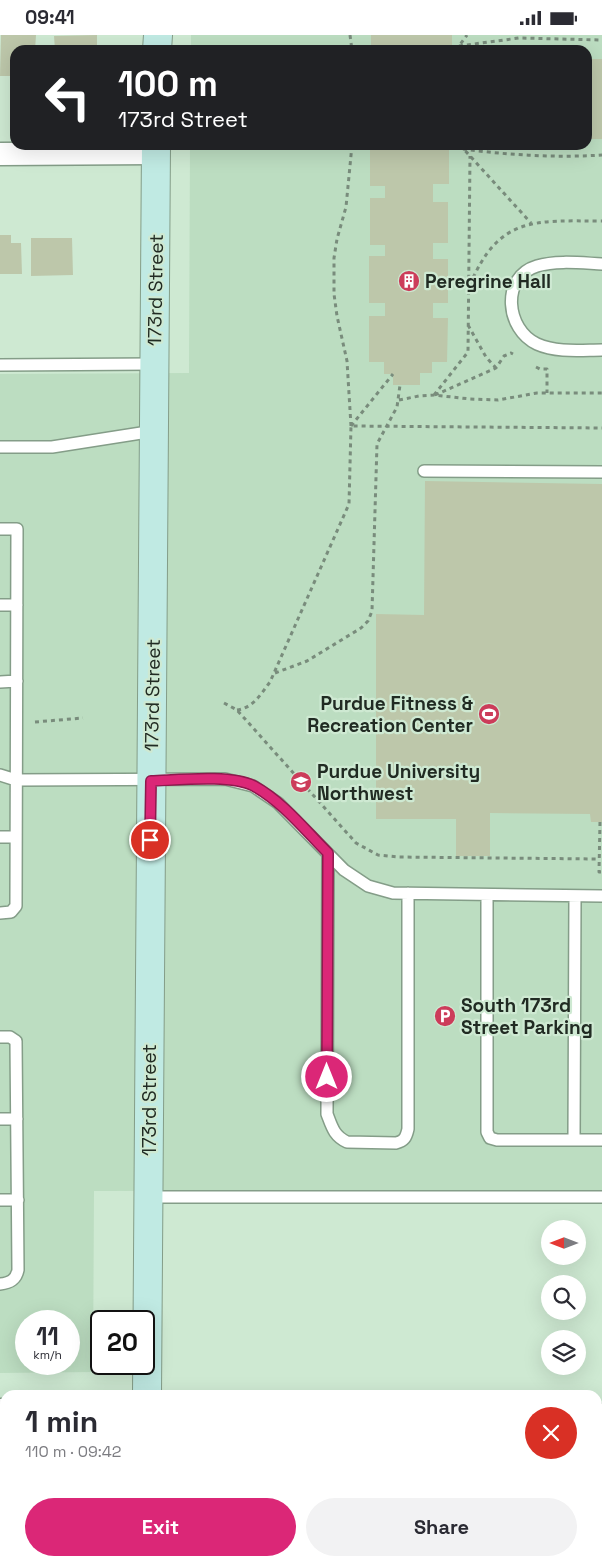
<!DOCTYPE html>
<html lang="en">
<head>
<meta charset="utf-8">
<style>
	:root { --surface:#fff; --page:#f2f2f3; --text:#2b2b33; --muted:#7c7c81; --accent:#db2777 }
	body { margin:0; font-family:"Space Grotesk",sans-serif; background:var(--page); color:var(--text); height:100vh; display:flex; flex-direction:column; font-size:19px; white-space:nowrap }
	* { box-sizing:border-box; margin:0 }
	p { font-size:16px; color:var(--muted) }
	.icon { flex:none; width:28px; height:28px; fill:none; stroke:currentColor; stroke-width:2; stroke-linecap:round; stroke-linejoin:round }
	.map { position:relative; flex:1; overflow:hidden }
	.details { position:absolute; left:0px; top:1355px; width:602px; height:176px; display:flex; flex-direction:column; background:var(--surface); border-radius:15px 15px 0 0; box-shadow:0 5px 20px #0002 }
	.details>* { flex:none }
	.guide { position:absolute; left:10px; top:10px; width:582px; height:105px; border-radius:15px; box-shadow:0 5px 20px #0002; background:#202124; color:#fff; overflow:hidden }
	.needle { width:32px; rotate:270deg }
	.tools { position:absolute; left:541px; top:1185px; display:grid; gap:10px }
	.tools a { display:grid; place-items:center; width:45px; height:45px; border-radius:50%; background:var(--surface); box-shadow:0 5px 20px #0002; font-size:25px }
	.speed { position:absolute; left:15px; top:1275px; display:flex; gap:10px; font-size:25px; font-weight:700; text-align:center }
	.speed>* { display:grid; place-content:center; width:65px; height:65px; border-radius:50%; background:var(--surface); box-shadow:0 5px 20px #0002; line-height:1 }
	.speed small { font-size:12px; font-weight:400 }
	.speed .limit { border:2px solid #111; border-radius:8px; background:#fff; color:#111 }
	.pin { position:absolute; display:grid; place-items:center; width:42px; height:42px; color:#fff; margin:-21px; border:2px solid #fff; border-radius:50%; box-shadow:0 1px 5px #0007 }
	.me { position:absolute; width:55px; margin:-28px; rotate:0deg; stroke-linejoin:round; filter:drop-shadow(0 0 4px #0008) }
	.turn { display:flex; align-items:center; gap:18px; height:105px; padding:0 25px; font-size:22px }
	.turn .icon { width:65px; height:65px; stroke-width:2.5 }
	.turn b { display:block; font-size:35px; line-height:42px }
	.round { display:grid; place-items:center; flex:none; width:52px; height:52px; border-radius:26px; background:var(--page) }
	.overview { display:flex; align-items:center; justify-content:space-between; height:85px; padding:0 25px }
	h1 { font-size:30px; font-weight:800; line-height:38px }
	.action { display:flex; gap:10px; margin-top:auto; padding:10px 25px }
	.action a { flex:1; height:58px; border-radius:30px; background:var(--accent); color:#fff; font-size:20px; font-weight:800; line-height:58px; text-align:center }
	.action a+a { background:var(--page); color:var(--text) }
	.status { display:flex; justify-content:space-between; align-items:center; height:35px; padding:0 25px; background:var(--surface); direction:ltr }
	.status svg { height:14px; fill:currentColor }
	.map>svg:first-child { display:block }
	.built { fill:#bcddc1; fill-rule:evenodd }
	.building { fill:#bdc7aa }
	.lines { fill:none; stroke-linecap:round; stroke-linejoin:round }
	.lane-casing { stroke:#849d88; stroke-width:14 }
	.street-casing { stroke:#849d88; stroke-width:25 }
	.secondary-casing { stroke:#849d88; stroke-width:30 }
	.path { stroke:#798c7c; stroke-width:3; stroke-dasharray:4 4; stroke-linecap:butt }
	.lane { stroke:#fff; stroke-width:11 }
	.street { stroke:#fff; stroke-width:22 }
	.secondary { stroke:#c0eae3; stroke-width:28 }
	.route-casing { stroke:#8e194d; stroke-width:12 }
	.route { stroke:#db2777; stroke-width:9 }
	.labels { text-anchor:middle; stroke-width:4.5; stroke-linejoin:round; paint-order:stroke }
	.poi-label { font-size:19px; font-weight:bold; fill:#212b23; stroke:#cee9d2; text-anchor:start }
	.street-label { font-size:19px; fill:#212b23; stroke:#cee9d2 }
</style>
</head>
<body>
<div class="status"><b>09:41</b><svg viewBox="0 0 49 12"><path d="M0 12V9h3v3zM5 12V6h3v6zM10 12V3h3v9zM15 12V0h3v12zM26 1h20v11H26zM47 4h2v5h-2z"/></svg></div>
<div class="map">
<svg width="602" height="1531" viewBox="0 0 602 1531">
	<rect width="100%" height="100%" fill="#cee9d2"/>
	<path class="built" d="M 191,0 L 602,0 L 602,1155 L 94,1156 L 93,1337 L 0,1338 L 0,339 L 189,338 L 190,110 L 588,110 L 588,15 L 191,15 ZM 26,1286 L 69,1286 L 69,1329 L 26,1329 Z"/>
	<path class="building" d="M 1,0 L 36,0 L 35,15 L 15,15 L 15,41 L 0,41 Z
		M 97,0 L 97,15 L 55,15 L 54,1 Z
		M 371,0 L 452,0 L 452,15 L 371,15 Z
		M 588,24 L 602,24 L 602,104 L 588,104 Z
		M 370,110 L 449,110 L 449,149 L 433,149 L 433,167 L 448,167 L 448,208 L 433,208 L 433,224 L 448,224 L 448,268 L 433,268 L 433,283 L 448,283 L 447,327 L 432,327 L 432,338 L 420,338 L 420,350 L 393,350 L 393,339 L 384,339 L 384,327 L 369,327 L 369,281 L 385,281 L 385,268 L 369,268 L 369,221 L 385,221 L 385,210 L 370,210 L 370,163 L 385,163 L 385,151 L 370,151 Z
		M 0,200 L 11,200 L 11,208 L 21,208 L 22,239 L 0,239 Z
		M 31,203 L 72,203 L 73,240 L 31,241 Z
		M 425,446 L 602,449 L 602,787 L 591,787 L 590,779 L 490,778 L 490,821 L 456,821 L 456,784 L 376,784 L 376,579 L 424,580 Z"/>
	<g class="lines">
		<g class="lane-casing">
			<path id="lane" d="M 602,229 C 581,228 557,225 537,231 C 500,242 506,295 537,309 C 557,318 582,315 602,315
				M 0,330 L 154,329
				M 0,412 L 52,412 L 154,396
				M 424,436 L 602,437
				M 0,494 L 17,494 L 16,871 L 11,877 L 0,878
				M 0,570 L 17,570
				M 0,647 L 17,646
				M 0,740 L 16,745 L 225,744 L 253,751 L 278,768 L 344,835 L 368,851 L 393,858 L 602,861
				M 0,802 L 16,802
				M 328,819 L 327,1079 C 332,1092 334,1101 347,1107 L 396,1108 C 404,1106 406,1103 408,1094 L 408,858
				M 487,860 L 487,1097 L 490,1103 L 497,1105 L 602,1105
				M 0,1002 L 10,1002 L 16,1006 L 18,1235 C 16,1245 10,1248 0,1249
				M 0,1084 L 17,1084
				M 574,1105 L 575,861
				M 149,1162 L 602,1162
				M 0,1165 L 18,1165"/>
		</g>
		<g class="street-casing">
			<path id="street" d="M 0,119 L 156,118
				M 0,1375 L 5,1375
				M 598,1380 L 602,1380"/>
		</g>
		<g class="secondary-casing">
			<path id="secondary" d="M 157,15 L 158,0
				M 147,1360 L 156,110
				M 146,1531 L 146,1526"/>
		</g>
		<path class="path" d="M 350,0 L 352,15
			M 459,11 L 519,3 L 602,5
			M 456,15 L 467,0
			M 460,110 L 531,188
			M 463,114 C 508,120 557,123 602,120
			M 470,250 C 499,180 536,186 602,186
			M 468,290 L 486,322 L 496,333
			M 536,332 L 540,334 L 547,334 L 547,358
			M 434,360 L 468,317 L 470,121
			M 435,360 L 496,333 L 504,321 L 511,318 L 513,319
			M 399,365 L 419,361 L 434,360 L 470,364 L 498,365 L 537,358 L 602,358
			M 351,391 L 347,326 L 337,281 L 334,259 L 334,223 L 337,204 L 346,172 L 352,110
			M 351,391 L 393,339
			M 275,638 L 307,626 L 361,593 L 368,586 L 372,576 L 377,409 L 397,372 L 400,350
			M 224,668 L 237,675 L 356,808 L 378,820 L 398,822 L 599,824
			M 237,675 C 253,673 261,659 270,647 L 349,469 L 351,391 L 602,393
			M 35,687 L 83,683
			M 600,787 L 599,837 L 602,837"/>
		<use href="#lane" class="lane"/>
		<use href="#street" class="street"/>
		<use href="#secondary" class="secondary"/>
	</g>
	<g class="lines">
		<g class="route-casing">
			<path id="route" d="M 150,805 L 151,746 C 178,745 231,739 254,751 C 283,767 305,795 328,818 L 327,1042"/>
		</g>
		<use href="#route" class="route"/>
	</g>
	<defs>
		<g id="building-disc" transform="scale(1.125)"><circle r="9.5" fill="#cc3c5a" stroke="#cee9d2"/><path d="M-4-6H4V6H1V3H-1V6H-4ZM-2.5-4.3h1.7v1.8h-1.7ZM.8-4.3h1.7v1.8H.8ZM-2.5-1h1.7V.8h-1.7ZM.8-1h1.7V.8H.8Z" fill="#fff"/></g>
		<g id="stadium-disc" transform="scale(1.125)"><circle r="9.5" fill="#cc3c5a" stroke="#cee9d2"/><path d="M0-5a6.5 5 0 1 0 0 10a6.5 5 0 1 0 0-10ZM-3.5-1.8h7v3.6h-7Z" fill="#fff"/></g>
		<g id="university-disc" transform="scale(1.125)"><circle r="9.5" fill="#cc3c5a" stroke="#cee9d2"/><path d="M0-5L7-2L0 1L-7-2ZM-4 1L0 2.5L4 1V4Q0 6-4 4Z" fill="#fff"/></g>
		<g id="parking-disc" transform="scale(1.125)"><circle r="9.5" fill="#cc3c5a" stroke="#cee9d2"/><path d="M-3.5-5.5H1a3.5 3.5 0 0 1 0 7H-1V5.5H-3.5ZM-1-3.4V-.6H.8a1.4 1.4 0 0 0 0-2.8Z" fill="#fff"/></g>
	</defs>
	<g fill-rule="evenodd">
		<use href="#building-disc" x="409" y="246"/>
		<use href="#stadium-disc" x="489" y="679"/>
		<use href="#university-disc" x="301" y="747"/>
		<use href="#parking-disc" x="445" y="981"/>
	</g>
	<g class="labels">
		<g class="poi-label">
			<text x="425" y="253">Peregrine Hall</text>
			<text x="473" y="675" text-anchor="end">Purdue Fitness &amp;<tspan x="473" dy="22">Recreation Center</tspan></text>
			<text x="317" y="743">Purdue University<tspan x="317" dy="22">Northwest</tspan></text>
			<text x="461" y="977">South 173rd<tspan x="461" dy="22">Street Parking</tspan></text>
		</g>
		<g class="street-label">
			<text transform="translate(155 255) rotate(-89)" y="7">173rd Street</text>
			<text transform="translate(152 660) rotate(-89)" y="7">173rd Street</text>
			<text transform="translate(149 1065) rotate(-90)" y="7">173rd Street</text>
		</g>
	</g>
</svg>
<div class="tools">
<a><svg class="needle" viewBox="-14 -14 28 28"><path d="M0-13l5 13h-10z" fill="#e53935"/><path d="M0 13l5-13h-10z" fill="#7c7c81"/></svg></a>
<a><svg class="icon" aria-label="search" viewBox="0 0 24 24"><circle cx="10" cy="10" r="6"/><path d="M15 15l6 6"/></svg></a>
<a><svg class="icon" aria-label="layers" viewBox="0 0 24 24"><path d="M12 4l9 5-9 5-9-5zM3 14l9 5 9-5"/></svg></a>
</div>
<div class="speed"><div>11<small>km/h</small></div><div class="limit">20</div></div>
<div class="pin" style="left:150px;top:805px;background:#d93025"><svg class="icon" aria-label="arrive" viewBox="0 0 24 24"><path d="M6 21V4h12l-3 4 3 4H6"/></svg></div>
<svg class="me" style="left:327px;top:1042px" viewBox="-20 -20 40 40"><circle r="17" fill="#db2777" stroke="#fff" stroke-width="3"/><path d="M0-11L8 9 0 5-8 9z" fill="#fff"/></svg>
<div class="guide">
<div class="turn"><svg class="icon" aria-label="left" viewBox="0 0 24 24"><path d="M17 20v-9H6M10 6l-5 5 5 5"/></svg><div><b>100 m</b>173rd Street</div></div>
</div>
<section class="details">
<div class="overview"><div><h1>1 min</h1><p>110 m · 09:42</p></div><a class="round" style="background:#d93025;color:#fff"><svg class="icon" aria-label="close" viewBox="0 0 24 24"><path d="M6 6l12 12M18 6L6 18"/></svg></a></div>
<div class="action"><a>Exit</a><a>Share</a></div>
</section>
</div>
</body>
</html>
